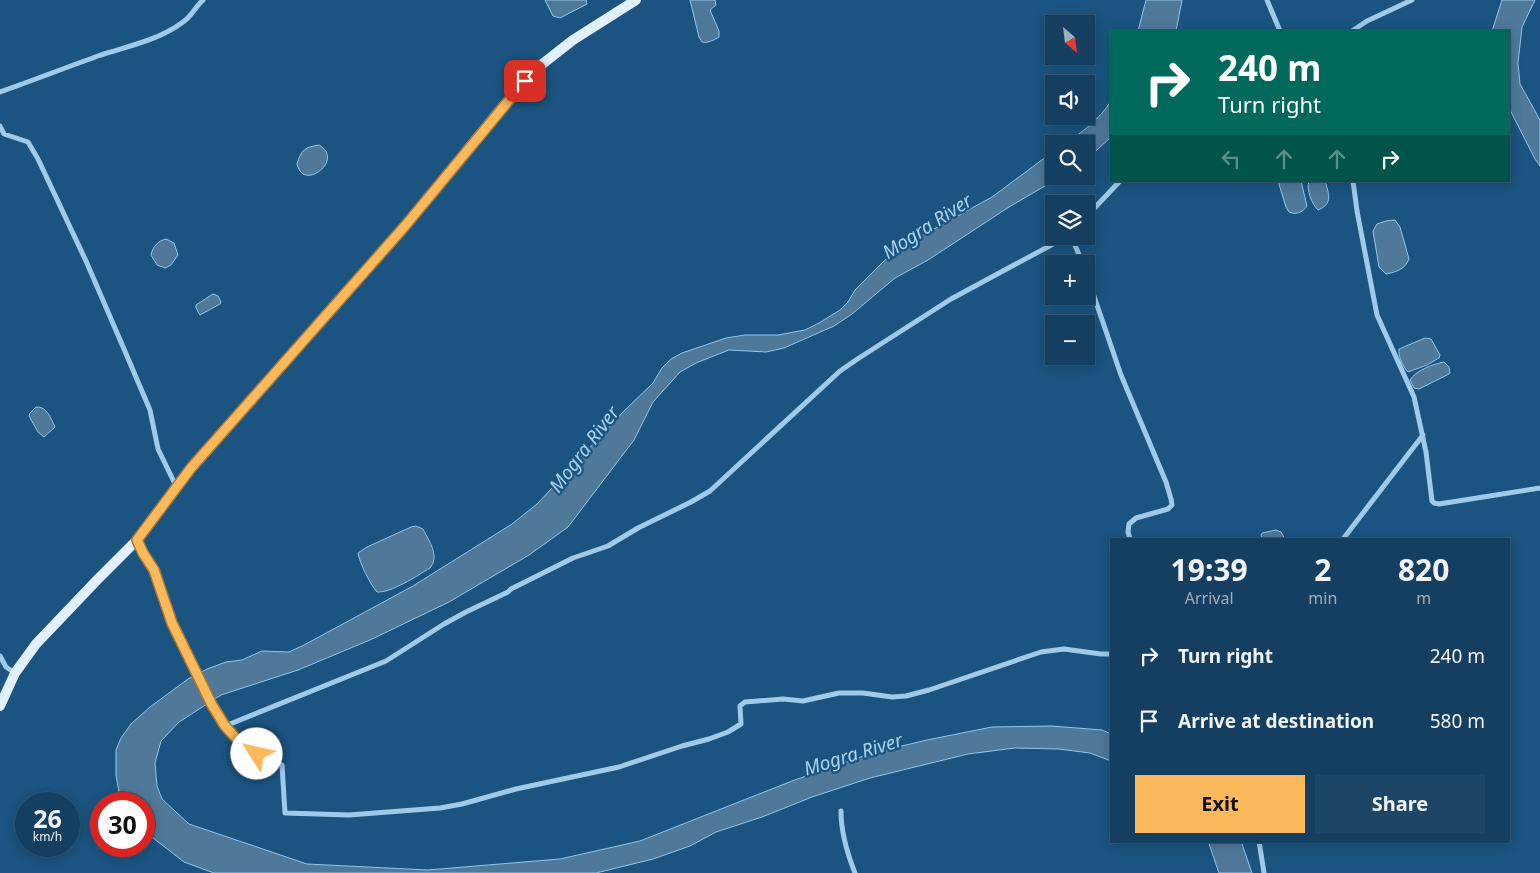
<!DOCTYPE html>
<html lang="en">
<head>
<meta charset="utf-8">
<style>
	:root { --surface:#143f60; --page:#1d4666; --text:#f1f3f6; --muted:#9dafbd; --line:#335875; --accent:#fbb95b }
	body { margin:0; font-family:"Noto Sans",sans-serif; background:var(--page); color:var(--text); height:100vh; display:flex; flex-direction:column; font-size:19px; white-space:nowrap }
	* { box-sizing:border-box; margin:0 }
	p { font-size:16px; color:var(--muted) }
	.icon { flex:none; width:28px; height:28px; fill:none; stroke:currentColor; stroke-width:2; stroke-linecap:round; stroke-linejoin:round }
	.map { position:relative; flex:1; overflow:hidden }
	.panel { position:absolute; left:1110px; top:538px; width:400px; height:305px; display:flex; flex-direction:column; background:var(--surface); border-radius:0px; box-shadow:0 2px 12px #0003,0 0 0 1px var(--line) }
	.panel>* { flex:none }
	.guide { position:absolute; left:1110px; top:30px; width:400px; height:152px; border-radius:0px; box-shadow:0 2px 12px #0003,0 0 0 1px var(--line); background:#00695c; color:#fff; overflow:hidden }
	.needle { width:32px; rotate:152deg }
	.controls { position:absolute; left:1045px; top:15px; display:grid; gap:10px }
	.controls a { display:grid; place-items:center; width:50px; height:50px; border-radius:0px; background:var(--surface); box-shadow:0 2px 12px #0003,0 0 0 1px var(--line); font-size:25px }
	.speed { position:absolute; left:15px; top:792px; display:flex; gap:10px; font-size:25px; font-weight:700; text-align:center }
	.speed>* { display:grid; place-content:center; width:65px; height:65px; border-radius:50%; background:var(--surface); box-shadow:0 2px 12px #0003,0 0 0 1px var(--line); line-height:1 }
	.speed small { font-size:12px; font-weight:400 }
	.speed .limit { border:8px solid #d22; background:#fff; color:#111 }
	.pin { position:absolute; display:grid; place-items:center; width:42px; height:42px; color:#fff; margin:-21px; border-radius:10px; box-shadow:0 2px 8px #0006 }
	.me { position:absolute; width:55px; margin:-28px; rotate:305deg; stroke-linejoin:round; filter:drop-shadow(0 0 4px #0008) }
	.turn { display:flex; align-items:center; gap:18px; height:105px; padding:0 25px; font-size:22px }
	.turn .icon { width:65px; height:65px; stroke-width:2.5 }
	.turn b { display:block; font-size:35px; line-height:42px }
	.lanes { display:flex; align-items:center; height:48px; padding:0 25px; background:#0003; justify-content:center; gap:25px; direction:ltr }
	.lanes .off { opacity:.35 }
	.eta { display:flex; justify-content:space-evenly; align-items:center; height:85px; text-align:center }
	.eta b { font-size:30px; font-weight:700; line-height:35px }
	.action { display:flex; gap:10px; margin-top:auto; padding:10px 25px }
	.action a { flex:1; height:58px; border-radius:0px; background:var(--accent); color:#111; font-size:20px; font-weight:700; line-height:58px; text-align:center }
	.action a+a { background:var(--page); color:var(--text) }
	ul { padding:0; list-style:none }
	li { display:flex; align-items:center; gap:15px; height:65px; padding:0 25px }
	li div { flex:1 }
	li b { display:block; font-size:19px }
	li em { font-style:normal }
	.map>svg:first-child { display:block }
	.water { fill:#4f7899; stroke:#91c7ec }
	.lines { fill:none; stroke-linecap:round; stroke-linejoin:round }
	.minor { stroke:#9fcaea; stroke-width:5 }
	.primary { stroke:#e2f0fe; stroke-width:10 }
	.route-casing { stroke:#a3783b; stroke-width:12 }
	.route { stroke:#fbb95b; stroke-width:9 }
	.labels { text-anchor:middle; stroke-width:4.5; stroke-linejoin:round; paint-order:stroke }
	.water-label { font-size:19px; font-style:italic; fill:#aad3f1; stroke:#1b5480 }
</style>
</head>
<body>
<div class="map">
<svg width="1540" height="873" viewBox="0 0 1540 873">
	<rect width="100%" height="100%" fill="#1b5480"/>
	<path class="water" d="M 545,0 L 586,0 L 587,4 L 560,18 L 553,16 Z
		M 690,0 L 715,0 L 716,5 L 710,10 L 719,31 L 719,37 C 715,40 705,44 702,42 L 699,37 Z
		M 1146,0 L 1182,0 L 1176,31 L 1138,31 Z
		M 1502,0 L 1535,0 L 1522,27 L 1518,63 L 1520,84 L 1540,120 L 1540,166 L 1535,159 L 1509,108 L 1509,31 L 1492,31 Z
		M 1111,101 L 1111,137 L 1086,160 L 1086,144 L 1065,144 C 1082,132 1100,119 1111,101 Z
		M 319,145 C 341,158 315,181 303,174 C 300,172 298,168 297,164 C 301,150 305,147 319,145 Z
		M 1054,151 L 1054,176 L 1062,176 L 1009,207 L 928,260 L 895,278 L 852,314 L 834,326 L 784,348 L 766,352 L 729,350 L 696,363 L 680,372 L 653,402 L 634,440 L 568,527 L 529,555 L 449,602 L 370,640 L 298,670 L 221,695 L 179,722 L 161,741 L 155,763 L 157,786 L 162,799 L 189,824 L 307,864 L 428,870 L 560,859 L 640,841 L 792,781 L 872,753 L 927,740 L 992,727 L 1052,726 L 1102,730 L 1111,734 L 1111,761 L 1090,753 L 1059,749 L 1015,748 L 968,754 L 870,778 L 812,797 L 762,817 L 716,832 L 690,846 L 653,859 L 596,873 L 214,873 L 184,862 L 144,831 L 144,804 L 121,804 L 116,775 L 116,750 L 121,738 L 131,724 L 150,707 L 188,679 L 207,669 L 226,662 L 242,660 L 262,651 L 289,652 L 304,645 L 413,586 L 512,524 L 537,504 L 623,412 L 653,383 L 662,368 L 671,359 L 682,353 L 726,338 L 745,335 L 778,335 L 805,330 L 819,323 L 840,310 L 848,302 L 855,290 L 894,251 L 992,197 Z
		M 1278,181 L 1301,181 L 1307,206 C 1302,213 1296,215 1289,212 L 1286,207 Z
		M 1309,181 L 1325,181 C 1329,194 1333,204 1318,210 C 1312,204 1306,190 1309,181 Z
		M 1395,220 L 1400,227 L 1409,259 C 1405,269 1397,272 1386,274 L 1379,267 L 1373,231 L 1377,224 L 1386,221 Z
		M 166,239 L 174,243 L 178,255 L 171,265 L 165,268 L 157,265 L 151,255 C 153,246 158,241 166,239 Z
		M 213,294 L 218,296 L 221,302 L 220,304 L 200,315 L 196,308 L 196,305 Z
		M 1425,338 L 1431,339 L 1440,355 L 1439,358 L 1427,365 L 1408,372 C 1403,367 1398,356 1399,349 Z
		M 1444,362 L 1449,367 L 1450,373 L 1449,374 L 1419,389 L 1414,388 L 1410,380 C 1415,371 1433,364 1444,362 Z
		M 36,407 C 47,406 51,419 55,427 L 44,437 L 38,432 L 29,416 L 30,413 Z
		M 416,526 L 423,529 C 429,541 440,556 430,568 C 417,576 391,593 377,592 C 370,584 360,564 358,553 L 367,547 L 411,527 Z
		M 1276,530 L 1281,532 L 1285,539 L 1262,539 L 1261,535 L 1262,533 Z
		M 1208,841 L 1241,841 L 1252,873 L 1219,873 Z"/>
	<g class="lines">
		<path class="minor" d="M 1267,0 L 1280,31
			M 1352,31 L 1367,21 L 1412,0
			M 0,92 C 34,80 67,67 101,55 C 129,46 159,40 183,22 C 192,16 195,7 203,0
			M 0,126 L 4,134 L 28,142 L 38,159 L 86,261 L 124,349 L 150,410 L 158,449 L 176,486
			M 1353,181 L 1357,211 L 1377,315 L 1414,397 L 1426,452 L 1432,501 L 1434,503 L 1439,504 L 1540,488
			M 1086,217 L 1120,181
			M 1071,236 L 1083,264
			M 1086,273 L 1121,375 L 1166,482 L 1171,499 L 1172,505 L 1168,509 L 1136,518 L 1129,524 L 1128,532 L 1130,539
			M 1343,539 L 1423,435
			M 137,540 L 143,553 L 154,569 L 172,623 L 212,705 L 225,726 L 245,748 L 282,765 L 285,813 L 349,815 L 440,808 L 462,804 L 516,789 L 619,767 L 682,746 L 709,739 L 728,732 L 741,724 L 740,706 L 745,702 L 783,699 L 803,701 L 839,693 L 863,693 L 892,697 L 906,696 L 929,690 L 1041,652 L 1064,649 L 1101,654 L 1111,654
			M 0,656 L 6,667 L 15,673
			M 225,726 L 386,661 L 444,624 L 466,612 L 508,592 L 511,589 L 573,558 L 608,546 L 638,528 L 691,502 L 710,491 L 840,371 L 859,358 L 951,299 L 1055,243 L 1073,242
			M 841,811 C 841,833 847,853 855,873
			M 1259,841 L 1264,873"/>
		<path class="primary" d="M 0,706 L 15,673 L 36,644 L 97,580 L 137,540 L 176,487 L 191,469 L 405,226 L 504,105 L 536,69 L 573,40 L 636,0"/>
	</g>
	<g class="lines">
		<g class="route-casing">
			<path id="route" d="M 257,754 L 245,748 L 225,726 L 212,705 L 172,623 L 154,570 L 143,553 L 137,540 L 191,468 L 405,226 L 525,81"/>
		</g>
		<use href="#route" class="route"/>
	</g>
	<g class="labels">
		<g class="water-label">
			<text transform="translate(927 226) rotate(-33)" y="7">Mogra River</text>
			<text transform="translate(584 449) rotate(-53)" y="7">Mogra River</text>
			<text transform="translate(853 754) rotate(-17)" y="7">Mogra River</text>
		</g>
	</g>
</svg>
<div class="controls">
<a><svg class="needle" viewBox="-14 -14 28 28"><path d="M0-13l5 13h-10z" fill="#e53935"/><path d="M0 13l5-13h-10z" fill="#9dafbd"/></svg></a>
<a><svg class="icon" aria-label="sound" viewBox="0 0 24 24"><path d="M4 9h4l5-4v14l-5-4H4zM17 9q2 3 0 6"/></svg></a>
<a><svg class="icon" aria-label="search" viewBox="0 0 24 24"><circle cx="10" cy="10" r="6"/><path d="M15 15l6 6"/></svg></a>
<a><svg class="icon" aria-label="layers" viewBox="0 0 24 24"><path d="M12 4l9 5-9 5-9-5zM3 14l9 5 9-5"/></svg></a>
<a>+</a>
<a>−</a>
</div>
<div class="speed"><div>26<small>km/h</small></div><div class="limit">30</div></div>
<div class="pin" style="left:525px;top:81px;background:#d93025"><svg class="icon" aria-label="arrive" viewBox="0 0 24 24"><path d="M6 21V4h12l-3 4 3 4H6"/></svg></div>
<svg class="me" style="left:257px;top:754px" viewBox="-20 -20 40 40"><circle r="19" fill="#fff"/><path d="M0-13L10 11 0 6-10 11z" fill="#fbb95b"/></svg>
<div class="guide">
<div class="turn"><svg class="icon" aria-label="right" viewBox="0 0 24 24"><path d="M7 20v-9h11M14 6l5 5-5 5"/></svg><div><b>240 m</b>Turn right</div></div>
<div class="lanes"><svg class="icon off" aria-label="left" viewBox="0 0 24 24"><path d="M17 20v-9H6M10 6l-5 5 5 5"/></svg><svg class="icon off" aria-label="ahead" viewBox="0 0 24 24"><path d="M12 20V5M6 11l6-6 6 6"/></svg><svg class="icon off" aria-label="ahead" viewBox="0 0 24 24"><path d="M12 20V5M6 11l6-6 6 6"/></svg><svg class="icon" aria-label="right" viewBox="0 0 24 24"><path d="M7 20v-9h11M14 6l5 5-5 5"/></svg></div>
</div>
<section class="panel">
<div class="eta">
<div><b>19:39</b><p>Arrival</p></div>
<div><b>2</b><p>min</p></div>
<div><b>820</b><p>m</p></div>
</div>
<ul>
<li><svg class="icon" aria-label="right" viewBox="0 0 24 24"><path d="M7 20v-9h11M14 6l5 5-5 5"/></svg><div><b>Turn right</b></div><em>240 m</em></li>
<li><svg class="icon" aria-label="arrive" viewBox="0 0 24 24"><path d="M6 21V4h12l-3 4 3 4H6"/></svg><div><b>Arrive at destination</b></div><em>580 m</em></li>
</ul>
<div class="action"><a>Exit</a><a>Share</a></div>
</section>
</div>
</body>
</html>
